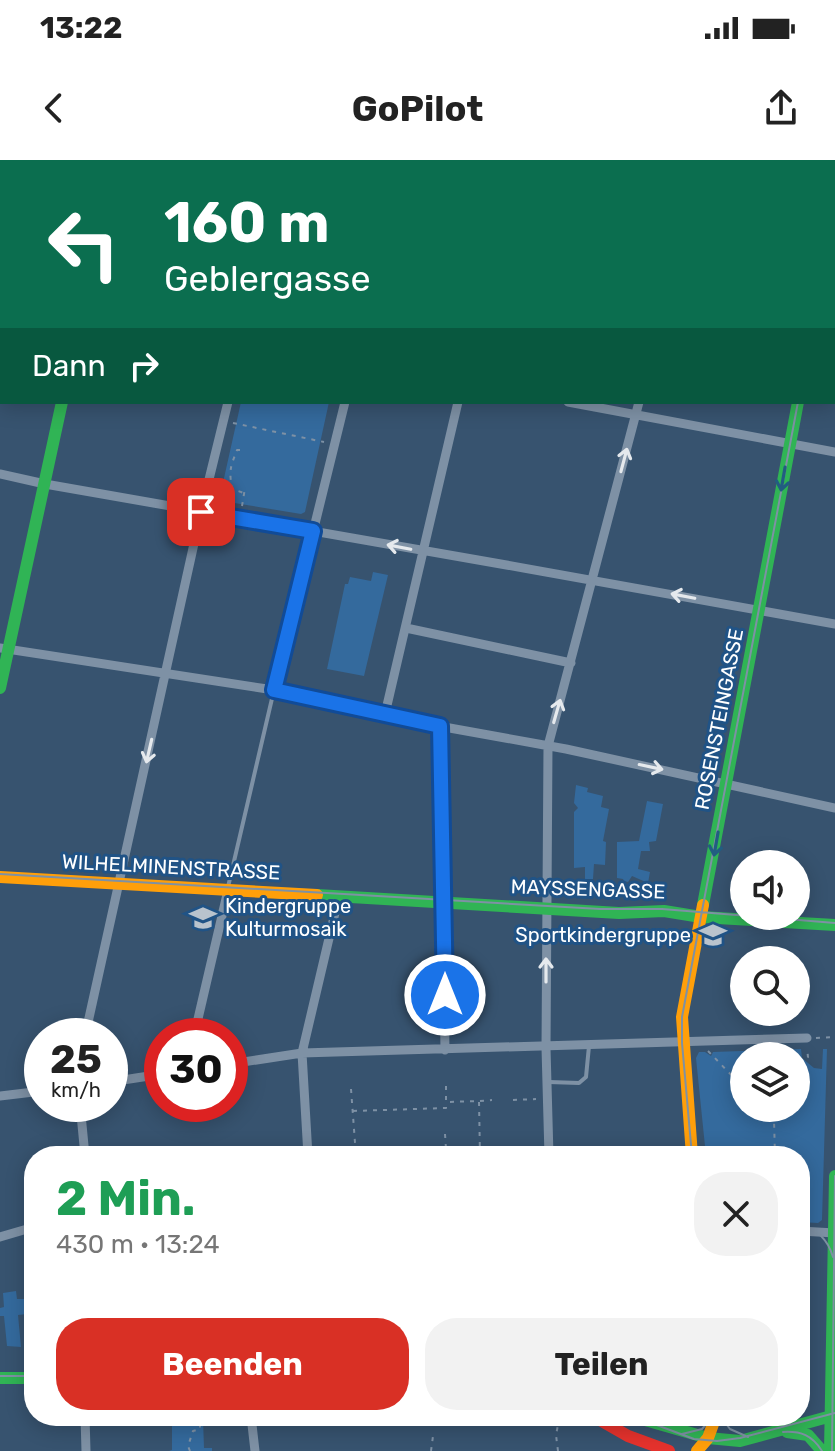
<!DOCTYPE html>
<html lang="de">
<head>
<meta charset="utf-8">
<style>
	:root { --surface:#fff; --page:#f2f2f2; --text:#222; --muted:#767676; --accent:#d93025 }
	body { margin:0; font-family:Rubik,sans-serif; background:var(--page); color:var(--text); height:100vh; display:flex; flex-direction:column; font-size:30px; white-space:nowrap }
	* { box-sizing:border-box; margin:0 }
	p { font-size:26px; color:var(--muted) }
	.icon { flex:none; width:44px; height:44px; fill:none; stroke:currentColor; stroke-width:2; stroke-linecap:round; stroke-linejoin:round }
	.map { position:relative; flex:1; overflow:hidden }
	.drawer { position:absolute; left:24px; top:986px; width:786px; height:280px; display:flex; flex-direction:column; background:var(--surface); border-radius:32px; box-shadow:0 4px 20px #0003 }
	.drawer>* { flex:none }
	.guide { position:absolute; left:0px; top:0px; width:836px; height:244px; box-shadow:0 4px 20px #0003; background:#0b6e4f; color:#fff; overflow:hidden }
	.fabs { position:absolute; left:730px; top:690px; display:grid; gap:16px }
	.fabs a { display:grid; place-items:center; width:80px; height:80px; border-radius:50%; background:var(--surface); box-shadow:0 4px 20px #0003; font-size:40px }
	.speed { position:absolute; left:24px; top:858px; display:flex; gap:16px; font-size:40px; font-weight:700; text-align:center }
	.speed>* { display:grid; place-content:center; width:104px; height:104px; border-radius:50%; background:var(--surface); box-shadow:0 4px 20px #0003; line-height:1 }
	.speed small { font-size:20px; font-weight:400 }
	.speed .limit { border:12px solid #d22; background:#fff; color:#111 }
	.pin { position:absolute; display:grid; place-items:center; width:68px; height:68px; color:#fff; margin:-34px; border-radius:16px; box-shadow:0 4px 12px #0006 }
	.me { position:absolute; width:88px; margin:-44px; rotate:0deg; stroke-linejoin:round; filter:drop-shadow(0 0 6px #0008) }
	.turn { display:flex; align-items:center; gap:28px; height:168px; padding:0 32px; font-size:36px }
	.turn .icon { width:104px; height:104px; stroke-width:2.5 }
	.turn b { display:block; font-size:56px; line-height:68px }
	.then { display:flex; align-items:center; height:76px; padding:0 32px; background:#0003; gap:16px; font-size:30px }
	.round { display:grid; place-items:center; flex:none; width:84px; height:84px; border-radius:32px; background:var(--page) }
	.headline { display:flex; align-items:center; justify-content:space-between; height:136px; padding:0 32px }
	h1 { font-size:48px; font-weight:700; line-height:60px; color:#1e9e55 }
	.button { display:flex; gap:16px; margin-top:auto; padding:16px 32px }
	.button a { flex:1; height:92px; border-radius:32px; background:var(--accent); color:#fff; font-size:32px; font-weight:700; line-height:92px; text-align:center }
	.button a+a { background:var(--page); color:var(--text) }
	.status { display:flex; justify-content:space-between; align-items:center; height:56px; padding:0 40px; background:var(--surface); direction:ltr }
	.status svg { height:22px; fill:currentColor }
	header { display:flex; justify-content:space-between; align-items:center; height:104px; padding:0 32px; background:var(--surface); font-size:36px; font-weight:700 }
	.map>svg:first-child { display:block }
	.green { fill:#346a9d; fill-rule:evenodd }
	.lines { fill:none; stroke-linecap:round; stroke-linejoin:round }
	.path { stroke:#7e91a5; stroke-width:2; stroke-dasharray:4 6; stroke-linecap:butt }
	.lane { stroke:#7e91a5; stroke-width:4 }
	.street { stroke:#7e91a5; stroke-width:9 }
	.fast { stroke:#30b455; stroke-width:12 }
	.slow { stroke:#ff9f0a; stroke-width:12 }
	.jam { stroke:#e5322d; stroke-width:12 }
	.tram { stroke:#7e91a4; stroke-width:2 }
	.oneway { stroke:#e5e9ed }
	.oneway2 { stroke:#225d81 }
	.route-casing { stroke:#114b97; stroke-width:20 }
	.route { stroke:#1a73e8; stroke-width:14 }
	.labels { text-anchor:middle; stroke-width:6; stroke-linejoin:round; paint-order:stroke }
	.street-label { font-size:20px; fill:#fff; stroke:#205386 }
	.poi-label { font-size:20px; fill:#fff; stroke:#205386; text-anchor:start }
</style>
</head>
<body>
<div class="status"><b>13:22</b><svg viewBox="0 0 49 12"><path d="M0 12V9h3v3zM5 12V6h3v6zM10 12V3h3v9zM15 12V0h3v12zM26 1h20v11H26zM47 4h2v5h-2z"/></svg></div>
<header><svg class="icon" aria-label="back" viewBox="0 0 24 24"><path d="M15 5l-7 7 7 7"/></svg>GoPilot<svg class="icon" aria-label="share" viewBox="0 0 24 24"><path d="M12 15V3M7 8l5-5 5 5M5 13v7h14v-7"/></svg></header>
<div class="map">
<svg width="835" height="1291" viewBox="0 0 835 1291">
	<rect width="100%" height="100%" fill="#37536f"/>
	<path class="green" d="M 241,242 L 329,242 L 305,352 L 301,354 L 222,341 L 220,336 Z
		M 373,412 L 388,415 L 364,516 L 327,509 L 345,424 L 348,424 L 350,417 L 371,421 Z
		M 576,625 L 588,628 L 587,632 L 603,636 L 601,647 L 609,649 L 603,681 L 606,682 L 605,705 L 594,704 L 593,719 L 585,719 L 585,707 L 574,708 L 574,652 L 578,648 L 574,643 Z
		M 647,641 L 663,644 L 656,681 L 649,682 L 650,691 L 641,691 L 638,709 L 650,712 L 648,723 L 632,716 L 628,722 L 624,721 L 623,719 L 617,718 L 617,682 L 639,681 Z
		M 801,889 L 802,898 L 814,908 L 822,909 L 823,889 L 827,889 L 822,1060 L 818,1063 L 800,1062 L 800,996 L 706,996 L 696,898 L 699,892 L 705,892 L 711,896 L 713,892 ZM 744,896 L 796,896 L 796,948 L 744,948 Z
		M 16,1131 L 17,1139 L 26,1139 L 27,1154 L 18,1155 L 21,1187 L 7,1186 L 4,1156 L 0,1156 L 0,1148 L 4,1147 L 3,1133 Z
		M 191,1258 L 203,1259 L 204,1288 L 212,1288 L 212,1291 L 169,1291 L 172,1290 L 172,1260 Z"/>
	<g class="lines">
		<path class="path" d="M 233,263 L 324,282
			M 240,290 L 237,290 C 230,308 229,310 232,329 L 244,333
			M 242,346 L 245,328
			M 816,878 L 835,877
			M 708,891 L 744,928
			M 796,914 L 808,897 L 807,888
			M 446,926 L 446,942 L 479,941 L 480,996
			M 351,929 L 356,996
			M 513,940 L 536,939
			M 480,941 L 492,940
			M 763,948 L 774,960 L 775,996
			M 353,951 L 446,948 L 446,943
			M 445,974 L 446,989
			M 356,993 L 480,989
			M 190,1291 L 188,1286 L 193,1271 L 200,1269 L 200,1256
			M 431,1291 L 433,1276
			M 558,1291 L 556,1275 L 559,1260"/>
		<path class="lane" d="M 622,0 L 625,2
			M 654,0 L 658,2
			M 691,0 L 694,2
			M 228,727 L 274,530
			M 549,922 L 579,923 L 586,917 L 589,886"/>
		<path class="street" d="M 42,0 L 47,2
			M 281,0 L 286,2
			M 399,2 L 399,0
			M 517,2 L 518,0
			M 703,2 L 704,0
			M 0,118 L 2,119
			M 568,242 L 835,292
			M 0,314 L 45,324 C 308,370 572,416 835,464
			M 406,468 L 571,503
			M 0,488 L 274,530 L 433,565 L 566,589 L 835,648
			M 274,530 L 345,242
			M 385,554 L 458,242
			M 440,566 L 445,890
			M 85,876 L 201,352 L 228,242
			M 194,876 L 228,730
			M 230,904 L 302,893 L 807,878
			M 110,922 L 162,914
			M 0,936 L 42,931
			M 80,944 L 85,996
			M 308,996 L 302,893 L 339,736
			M 549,996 L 546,888 L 548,586 L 639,242
			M 800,1071 L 835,1073
			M 0,1077 L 34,1067
			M 85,1256 L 86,1291
			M 251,1256 L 255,1291"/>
		<path class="fast" d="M 113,0 L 113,2
			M 834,105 L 835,106
			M 834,123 L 835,121
			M 834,138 L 835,138
			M 0,528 L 62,242
			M 317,735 L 619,753 L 664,751 L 701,757 L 835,765
			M 703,745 L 798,242
			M 0,1218 L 34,1218
			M 631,1256 L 708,1278 L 740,1281 L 835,1255
			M 787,1272 L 808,1275 L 822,1291
			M 830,1291 L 835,1016"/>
		<path class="slow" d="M 668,0 L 671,2
			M 0,717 L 317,735
			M 692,996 L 682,857 L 703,745
			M 697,1291 L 708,1278 L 716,1256"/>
		<path class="jam" d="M 643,0 L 646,2
			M 593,1256 L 628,1276 L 669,1291"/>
		<path class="tram" d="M 659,0 L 662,2
			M 834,117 L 835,118
			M 834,136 L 835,136
			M 0,714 L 600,749 L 662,749 L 835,763
			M 692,996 L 682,883 L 682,857 L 798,242
			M 800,1066 C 818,1069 828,1080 833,1097
			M 0,1216 L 34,1216
			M 593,1256 L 628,1263
			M 617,1256 L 654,1264 L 694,1279 L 717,1281 L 740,1278 L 835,1253
			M 720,1256 L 730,1269 L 748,1277
			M 783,1272 C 801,1271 812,1275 822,1291
			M 682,1274 L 702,1269 L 713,1256
			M 832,1291 L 835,1016"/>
	</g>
	<defs><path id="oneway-shaft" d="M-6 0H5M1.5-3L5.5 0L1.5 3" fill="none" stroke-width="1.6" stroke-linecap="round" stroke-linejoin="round" transform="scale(2)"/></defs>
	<g class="oneway">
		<use href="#oneway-shaft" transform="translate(624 300) rotate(-75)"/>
		<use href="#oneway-shaft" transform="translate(399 387) rotate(-169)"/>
		<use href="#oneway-shaft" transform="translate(683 436) rotate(-169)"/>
		<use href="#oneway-shaft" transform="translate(557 551) rotate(-74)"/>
		<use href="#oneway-shaft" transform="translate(149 591) rotate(103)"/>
		<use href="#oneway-shaft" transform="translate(651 607) rotate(12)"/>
		<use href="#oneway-shaft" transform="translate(546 810) rotate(-90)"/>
	</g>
	<g class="oneway2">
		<use href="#oneway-shaft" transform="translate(783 319) rotate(100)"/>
		<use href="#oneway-shaft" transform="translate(716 684) rotate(100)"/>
	</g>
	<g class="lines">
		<g class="route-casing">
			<path id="route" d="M 201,352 L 313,371 L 274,530 L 440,566 L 445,835"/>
		</g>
		<use href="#route" class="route"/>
	</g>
	<defs>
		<g id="school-bare" transform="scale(2.16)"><path d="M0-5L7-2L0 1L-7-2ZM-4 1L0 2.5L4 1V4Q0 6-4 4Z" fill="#b9c3cd" stroke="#205386" stroke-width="2.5" paint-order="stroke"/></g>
	</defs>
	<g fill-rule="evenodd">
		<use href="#school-bare" x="203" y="758"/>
		<use href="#school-bare" x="713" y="775"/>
	</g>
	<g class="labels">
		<g class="street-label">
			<text transform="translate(719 559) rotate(-79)" y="7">ROSENSTEINGASSE</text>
			<text transform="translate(171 707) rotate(3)" y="7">WILHELMINENSTRASSE</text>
			<text transform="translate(588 729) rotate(2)" y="7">MAYSSENGASSE</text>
		</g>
		<g class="poi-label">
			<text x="225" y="753">Kindergruppe<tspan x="225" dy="23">Kulturmosaik</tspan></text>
			<text x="691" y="782" text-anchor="end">Sportkindergruppe</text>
		</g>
	</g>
</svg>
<div class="fabs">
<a><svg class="icon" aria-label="sound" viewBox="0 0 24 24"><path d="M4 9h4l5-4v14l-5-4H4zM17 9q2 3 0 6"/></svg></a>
<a><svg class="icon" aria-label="search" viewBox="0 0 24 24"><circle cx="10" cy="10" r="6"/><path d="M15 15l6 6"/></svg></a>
<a><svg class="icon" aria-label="layers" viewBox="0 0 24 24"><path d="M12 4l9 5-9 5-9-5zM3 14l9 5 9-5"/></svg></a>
</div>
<div class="speed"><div>25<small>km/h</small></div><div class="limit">30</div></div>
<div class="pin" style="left:201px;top:352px;background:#d93025"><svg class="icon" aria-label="arrive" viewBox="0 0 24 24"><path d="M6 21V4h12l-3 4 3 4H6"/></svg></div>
<svg class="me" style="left:445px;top:835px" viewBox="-20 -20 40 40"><circle r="17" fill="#1a73e8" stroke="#fff" stroke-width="3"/><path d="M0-11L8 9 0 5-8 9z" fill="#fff"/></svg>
<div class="guide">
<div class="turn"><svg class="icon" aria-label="left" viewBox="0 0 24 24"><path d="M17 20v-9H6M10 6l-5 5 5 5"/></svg><div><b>160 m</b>Geblergasse</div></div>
<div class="then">Dann<svg class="icon" aria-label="right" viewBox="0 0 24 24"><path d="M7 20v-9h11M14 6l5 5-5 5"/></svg></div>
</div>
<section class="drawer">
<div class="headline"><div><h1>2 Min.</h1><p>430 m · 13:24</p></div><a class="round"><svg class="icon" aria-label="close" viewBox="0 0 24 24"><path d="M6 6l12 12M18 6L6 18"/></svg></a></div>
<div class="button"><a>Beenden</a><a>Teilen</a></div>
</section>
</div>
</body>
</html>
